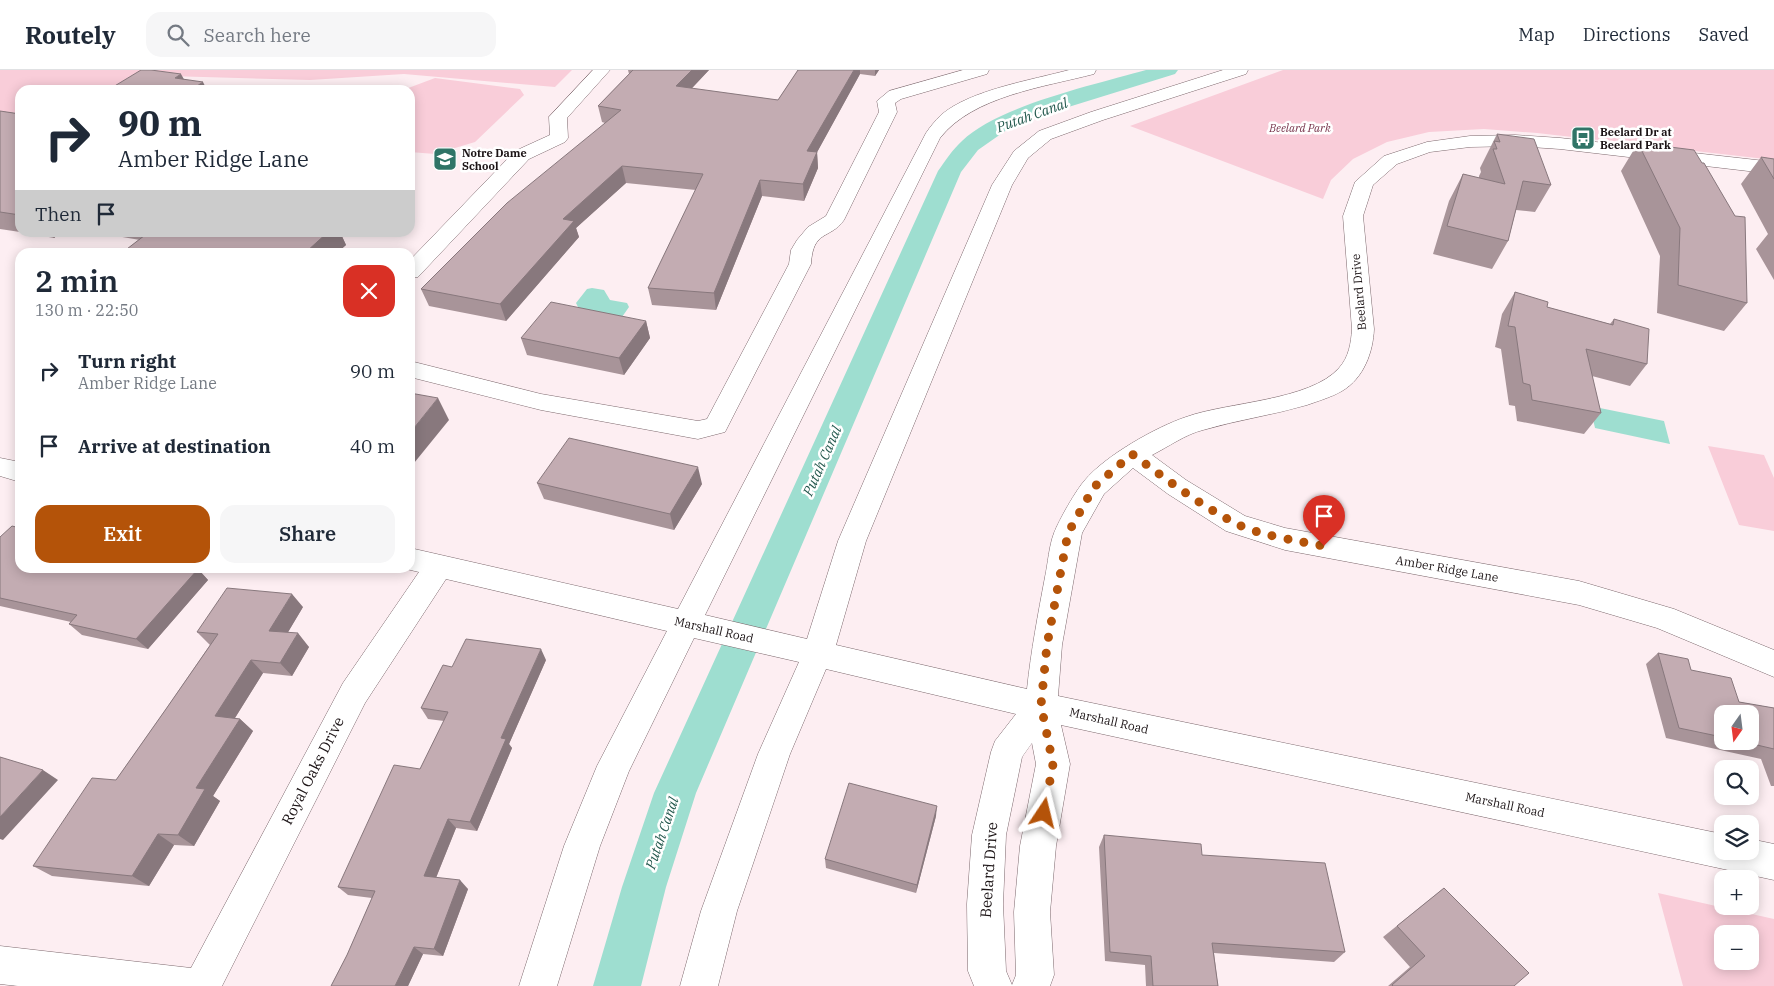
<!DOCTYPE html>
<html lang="en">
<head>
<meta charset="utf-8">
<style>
	:root { --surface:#fff; --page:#f6f6f7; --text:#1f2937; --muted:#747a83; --line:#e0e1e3; --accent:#b45309 }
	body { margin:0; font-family:"IBM Plex Serif",serif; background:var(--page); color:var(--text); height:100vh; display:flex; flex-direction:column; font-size:19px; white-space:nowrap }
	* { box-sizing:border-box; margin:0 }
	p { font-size:16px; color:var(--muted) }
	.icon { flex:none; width:28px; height:28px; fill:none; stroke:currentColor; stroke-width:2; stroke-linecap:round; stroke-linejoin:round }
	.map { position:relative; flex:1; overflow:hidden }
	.details { position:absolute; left:15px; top:178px; width:400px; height:325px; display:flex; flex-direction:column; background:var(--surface); border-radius:15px; box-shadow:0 2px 12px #0003 }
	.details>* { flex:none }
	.banner { position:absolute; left:15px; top:15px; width:400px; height:152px; border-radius:15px; box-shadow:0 2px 12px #0003; background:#fff; color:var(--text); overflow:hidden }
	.needle { width:32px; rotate:194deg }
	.controls { position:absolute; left:1714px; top:635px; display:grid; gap:10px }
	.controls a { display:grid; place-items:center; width:45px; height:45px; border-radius:10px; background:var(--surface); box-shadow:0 2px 12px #0003; font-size:25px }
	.pin { position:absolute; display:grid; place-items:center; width:42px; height:42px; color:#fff; margin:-51px -21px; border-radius:50% 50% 50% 0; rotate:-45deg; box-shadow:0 0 5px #0007 }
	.pin .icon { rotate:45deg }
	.me { position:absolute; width:55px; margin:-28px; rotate:10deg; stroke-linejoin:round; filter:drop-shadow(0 0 4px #0008) }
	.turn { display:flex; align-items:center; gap:18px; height:105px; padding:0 20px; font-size:22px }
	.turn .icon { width:65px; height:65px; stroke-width:2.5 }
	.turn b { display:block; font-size:35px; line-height:42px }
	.then { display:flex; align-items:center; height:48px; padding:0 20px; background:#0003; gap:10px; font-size:19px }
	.round { display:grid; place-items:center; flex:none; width:52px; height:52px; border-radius:15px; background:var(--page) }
	.overview { display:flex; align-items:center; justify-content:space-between; height:85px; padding:0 20px }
	h1 { font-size:30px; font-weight:600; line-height:38px }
	.button { display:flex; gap:10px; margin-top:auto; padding:10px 20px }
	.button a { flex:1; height:58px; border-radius:15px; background:var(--accent); color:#fff; font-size:20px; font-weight:600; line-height:58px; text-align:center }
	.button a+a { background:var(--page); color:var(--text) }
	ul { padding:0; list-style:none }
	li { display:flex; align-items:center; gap:15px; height:75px; padding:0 20px }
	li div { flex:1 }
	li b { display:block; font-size:19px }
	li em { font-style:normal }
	header { display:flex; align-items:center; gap:30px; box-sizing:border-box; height:70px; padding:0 25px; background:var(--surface); border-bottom:1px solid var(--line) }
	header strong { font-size:24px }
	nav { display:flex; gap:28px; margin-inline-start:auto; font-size:18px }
	.search { width:350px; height:45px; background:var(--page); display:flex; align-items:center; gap:12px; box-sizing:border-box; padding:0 18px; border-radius:15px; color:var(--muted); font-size:19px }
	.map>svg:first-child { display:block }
	.green { fill:#f9cdd9; fill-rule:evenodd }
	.water { fill:#9eded0 }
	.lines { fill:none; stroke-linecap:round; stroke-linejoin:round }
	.canal { fill:#9eded0; fill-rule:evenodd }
	.minor-casing { stroke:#7d696e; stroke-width:1 }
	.minor { fill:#fff; fill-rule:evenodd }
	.wall { fill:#a89499; fill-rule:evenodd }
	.shaded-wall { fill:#88787d }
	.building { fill:#c3acb2; stroke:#88787d }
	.route { stroke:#b45309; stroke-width:9; stroke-dasharray:0 16.2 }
	.labels { text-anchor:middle; stroke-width:5; stroke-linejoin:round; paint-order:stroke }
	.far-park-label { font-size:11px; font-style:italic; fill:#78344c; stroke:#fff }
	.far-poi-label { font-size:11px; font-weight:bold; fill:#1c1416; stroke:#fff; text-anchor:start }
	.street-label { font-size:12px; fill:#1c1416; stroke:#fff }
	.water-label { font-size:14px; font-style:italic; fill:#23584d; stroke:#fff }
	.near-street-label { font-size:15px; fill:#1c1416; stroke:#fff }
</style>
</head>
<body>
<header>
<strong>Routely</strong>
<div class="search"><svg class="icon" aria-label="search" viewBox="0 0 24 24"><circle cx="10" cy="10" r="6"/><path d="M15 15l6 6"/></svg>Search here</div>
<nav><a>Map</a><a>Directions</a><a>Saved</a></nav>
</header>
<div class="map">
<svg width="1774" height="916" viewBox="0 0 1774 916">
	<rect width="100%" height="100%" fill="#fdeef2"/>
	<path class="green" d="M 0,0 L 572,0 L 555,17 L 404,4 L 310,10 L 168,6 L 140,20 L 20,20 L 20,48 L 0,48 Z
		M 1283,0 L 1774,0 L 1774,90 L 1537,63 L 1484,59 L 1429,62 L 1387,72 L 1353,89 L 1331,110 L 1323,129 L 1130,56 Z
		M 435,8 L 520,19 L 524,25 L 475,72 L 435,84 L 410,82 L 410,20 L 403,20 Z
		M 1708,376 L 1764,385 L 1774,408 L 1774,461 L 1739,455 Z
		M 1658,823 L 1774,849 L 1774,916 L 1683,916 ZM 1722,864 L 1750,864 L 1750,891 L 1722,891 Z"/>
	<path class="water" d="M 592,218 L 604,220 L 610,230 L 627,233 L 629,237 L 622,247 L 579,239 L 576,233 L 587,219 Z
		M 1590,336 L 1664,351 L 1670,374 L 1595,358 Z"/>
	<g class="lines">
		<path class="canal" d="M 1146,0 L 1178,0 L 1175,4 L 1062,39 L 1008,59 L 978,80 L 961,102 L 696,723 L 666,817 L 641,916 L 593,916 L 622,817 L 654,723 L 938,101 C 945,91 953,79 962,71 C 997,36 1097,14 1146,0 Z"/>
		<g class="minor-casing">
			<path id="minor" d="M 593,0 L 610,0 L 567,48 L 568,68 L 565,72 L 529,89 L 418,207 L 410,208 L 410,190 L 515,81 L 550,65 L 549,47 Z
				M 963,0 L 989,0 L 987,4 L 901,29 L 895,33 L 897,42 L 844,150 C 830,170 813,159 811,194 L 725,362 L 698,369 L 541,340 L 410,307 L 410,291 L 541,324 L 698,351 L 707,349 L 789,194 L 791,180 L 797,170 L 808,157 L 826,146 L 879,42 L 877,31 L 889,21 Z
				M 1069,0 L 1096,0 L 1094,4 C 1044,17 973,26 940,68 L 705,545 L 807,569 L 838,471 L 992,115 L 1014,81 L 1039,61 L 1091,42 L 1223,0 L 1248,0 L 1246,4 L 1103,50 L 1051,69 L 1028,88 L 1012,115 L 866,471 L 836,575 L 1027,619 C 1031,581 1038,544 1045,507 C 1048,493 1049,476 1054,463 C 1059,450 1076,420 1085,410 C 1105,386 1156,357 1186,347 C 1227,332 1310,331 1339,298 C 1349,287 1351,273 1352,259 L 1343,146 L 1355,112 L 1384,86 L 1427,72 L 1470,66 L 1515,65 L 1560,68 L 1774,92 L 1774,104 L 1560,79 L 1515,76 L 1470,77 L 1430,82 L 1397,94 L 1373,115 L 1363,146 L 1374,259 C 1373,282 1364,308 1342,321 C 1332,327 1318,331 1307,335 C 1273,345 1237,350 1203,360 C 1186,364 1168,377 1152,385 L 1186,410 L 1245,446 L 1285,458 L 1579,511 L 1674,539 L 1774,580 L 1774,607 L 1657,558 L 1579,535 L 1285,480 L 1226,461 L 1168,424 L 1133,398 L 1104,424 L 1082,463 L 1062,575 L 1058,626 L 1722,764 L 1722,781 L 1750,781 L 1750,769 L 1774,774 L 1774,810 L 1061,655 L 1070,694 L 1056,776 L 1050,842 L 1054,905 L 1050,916 L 974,916 L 968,901 L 967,834 L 972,765 L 991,682 L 995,671 L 1016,644 L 826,599 L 790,684 L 737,841 L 718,916 L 680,916 L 701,841 L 758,684 L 799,592 L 694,568 L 629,701 L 600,776 L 557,916 L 519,916 L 564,776 L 597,696 L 667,561 L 446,509 L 365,633 L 222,916 L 18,916 L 0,914 L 0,876 L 191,898 L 343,613 L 419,502 L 402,498 L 410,498 L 410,478 L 678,539 L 926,63 C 930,57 935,51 941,45 C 970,20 1032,10 1069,0 ZM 1032,673 L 1036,694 L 1020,776 L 1014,842 L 1016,905 L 1012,915 L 1006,901 L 1003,834 L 1006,765 L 1022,687 Z
				M 0,388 L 20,392 L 20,412 L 0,406 Z"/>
		</g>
		<use href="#minor" class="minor"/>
	</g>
	<path class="wall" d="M 628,0 L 709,0 L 691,19 L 778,30 L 798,0 L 879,0 L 875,6 L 860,4 L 817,82 L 818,98 L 804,131 L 762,126 L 716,240 L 652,235 L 648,218 L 696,120 L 626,113 L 576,158 L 579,167 L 506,251 L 429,236 L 421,219 L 605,53 L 602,52 L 598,36 L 629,4 Z
		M 0,41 L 20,44 L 20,162 L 0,159 Z
		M 1497,64 L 1551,115 L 1535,142 L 1516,140 L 1508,171 L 1492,199 L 1433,184 L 1449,131 L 1463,104 L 1479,108 L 1479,106 L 1481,102 L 1480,98 Z
		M 1638,73 L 1702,93 L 1735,146 L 1747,233 L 1724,261 L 1657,243 L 1660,186 L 1621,101 Z
		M 1761,87 L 1774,89 L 1774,210 L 1756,179 L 1768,164 L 1741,114 Z
		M 22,162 L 61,162 L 54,168 Z
		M 93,162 L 340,162 L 346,175 L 338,182 L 123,182 L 140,170 Z
		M 1515,222 L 1547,237 L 1610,254 L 1614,249 L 1647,294 L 1630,316 L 1592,306 L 1601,343 L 1584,364 L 1517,351 L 1515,336 L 1509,335 L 1501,279 L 1495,277 L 1502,244 Z
		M 646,251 L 650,268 L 624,305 L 527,285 L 521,268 Z
		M 537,413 L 702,414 L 674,460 L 544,429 Z
		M 0,467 L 20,498 L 153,500 L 198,499 L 208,510 L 148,579 L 82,565 L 69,554 L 71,552 L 0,536 Z
		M 303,537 L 288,562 L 309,577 L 292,606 L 263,603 L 235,648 L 240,649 L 253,661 L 213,726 L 220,731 L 194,776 L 174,775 L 149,816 L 52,806 L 33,796 L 116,710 L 166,639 L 210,575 L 197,562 Z
		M 1658,583 L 1691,600 L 1739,632 L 1774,638 L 1774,716 L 1771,716 L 1761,689 L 1666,668 L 1646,594 ZM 1722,644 L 1750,671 L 1722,671 Z
		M 546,590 L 509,674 L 512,678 L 477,761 L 456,758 L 436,808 L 468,819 L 443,886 L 423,884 L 408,916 L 331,916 L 347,885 L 372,828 L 348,825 L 338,817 L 420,699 L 444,651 L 428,649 L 421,638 Z
		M 936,746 L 916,823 L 826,798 L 825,789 Z
		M 1104,765 L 1202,785 L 1345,882 L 1334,892 L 1214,883 L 1218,916 L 1146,916 L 1145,895 L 1105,891 L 1099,777 Z
		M 1444,818 L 1514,916 L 1388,916 L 1410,897 L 1383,867 Z"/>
	<path class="shaded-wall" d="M 692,0 L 709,0 L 679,32 L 676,16 Z
		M 854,0 L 860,0 L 860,4 L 809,97 L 807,81 Z
		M 875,0 L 879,0 L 875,6 Z
		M 181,4 L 190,20 L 175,8 Z
		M 203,12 L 207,20 L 195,20 L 194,18 Z
		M 817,82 L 818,98 L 804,131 L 803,114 Z
		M 622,96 L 626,113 L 576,158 L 579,167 L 506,251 L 500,234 L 563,149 Z
		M 760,110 L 762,126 L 716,240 L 714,223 Z
		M 50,162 L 61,162 L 54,168 Z
		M 328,162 L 340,162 L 346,175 L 338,182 L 306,182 Z
		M 646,251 L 650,268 L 624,305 L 619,288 Z
		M 438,328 L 449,350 L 410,398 L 410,363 Z
		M 698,397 L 702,414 L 674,460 L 670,444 Z
		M 198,499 L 208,510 L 148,579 L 136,569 Z
		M 292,524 L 303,537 L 281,574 L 269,561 Z
		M 298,563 L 309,577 L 292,606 L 280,593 Z
		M 541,579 L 546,590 L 509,674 L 512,678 L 477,761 L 470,752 L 501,668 Z
		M 251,590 L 263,603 L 228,659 L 215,646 Z
		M 240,649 L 253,661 L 213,726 L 220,731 L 194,776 L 178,765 L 196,718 Z
		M 43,700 L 58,710 L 3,770 L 0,769 L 0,747 Z
		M 937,736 L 936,746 L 916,823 L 917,815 Z
		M 448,749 L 456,758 L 433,815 L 424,806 Z
		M 158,764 L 174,775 L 149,816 L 132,806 Z
		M 460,810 L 468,819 L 443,886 L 434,879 Z
		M 414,877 L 423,884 L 408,916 L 395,916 Z"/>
	<path class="building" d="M 141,0 L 151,0 L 181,4 L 175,8 L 203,12 L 194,18 L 205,19 L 203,20 L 108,20 Z
		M 633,0 L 692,0 L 676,16 L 778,30 L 798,0 L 854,0 L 807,81 L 817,82 L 803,114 L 760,110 L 714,223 L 648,218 L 703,104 L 622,96 L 563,149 L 574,151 L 500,234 L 421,219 L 507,133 L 621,40 L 598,36 Z
		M 0,41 L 20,44 L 20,145 L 0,142 Z
		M 1497,64 L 1534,69 L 1551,115 L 1523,111 L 1508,171 L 1447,156 L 1463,104 L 1505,114 L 1493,79 L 1497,79 L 1494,71 L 1500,72 Z
		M 1638,73 L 1694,80 L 1702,93 L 1704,93 L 1735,146 L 1745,147 L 1747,233 L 1678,215 L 1680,158 Z
		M 1761,87 L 1774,89 L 1774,109 Z
		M 149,162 L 328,162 L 306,182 L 123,182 Z
		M 1515,222 L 1548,232 L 1547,237 L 1613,255 L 1614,249 L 1649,259 L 1647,294 L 1586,279 L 1601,343 L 1532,330 L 1530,315 L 1523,313 L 1515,257 L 1508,256 Z
		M 551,232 L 646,251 L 619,288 L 521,268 Z
		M 410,323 L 438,328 L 410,363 Z
		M 569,368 L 698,397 L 670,444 L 537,413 Z
		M 12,456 L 20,458 L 20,498 L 142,498 L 153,500 L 156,498 L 191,498 L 198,499 L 136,569 L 69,554 L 77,545 L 0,528 L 0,467 Z
		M 227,518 L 292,524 L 269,561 L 298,563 L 280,593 L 251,590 L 215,646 L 240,649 L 196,718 L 205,719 L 178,765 L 158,764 L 132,806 L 33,796 L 92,708 L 116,710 L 166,639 L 218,564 L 197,562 Z
		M 466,569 L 541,579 L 501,668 L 506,669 L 470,752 L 448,749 L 424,806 L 460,810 L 434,879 L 414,877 L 395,916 L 331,916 L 347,885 L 375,821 L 338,817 L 394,695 L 420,699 L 448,642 L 421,638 L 443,595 L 452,597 Z
		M 1658,583 L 1688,589 L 1691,600 L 1731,608 L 1739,632 L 1774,638 L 1774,679 L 1740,671 L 1750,671 L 1750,644 L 1722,644 L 1722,667 L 1679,658 Z
		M 0,687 L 43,700 L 0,747 Z
		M 849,713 L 937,736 L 917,815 L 825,789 Z
		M 1104,765 L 1201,774 L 1202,785 L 1325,793 L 1345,882 L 1212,873 L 1218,916 L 1153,916 L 1151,886 L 1110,882 Z
		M 1444,818 L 1529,903 L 1514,916 L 1393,916 L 1392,915 L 1425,886 L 1397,856 Z"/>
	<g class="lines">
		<path class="route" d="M 1044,743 L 1053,694 L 1041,635 L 1047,575 L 1068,463 L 1094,417 L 1132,384 C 1165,408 1198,434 1235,453 C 1257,465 1299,471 1324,476"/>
	</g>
	<defs>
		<g id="bus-square" transform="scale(1.25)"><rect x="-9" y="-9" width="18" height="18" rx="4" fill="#307467" stroke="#fff"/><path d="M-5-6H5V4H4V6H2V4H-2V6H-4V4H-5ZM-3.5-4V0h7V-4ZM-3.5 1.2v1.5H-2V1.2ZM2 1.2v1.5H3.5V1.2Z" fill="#fff"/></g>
		<g id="school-square" transform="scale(1.25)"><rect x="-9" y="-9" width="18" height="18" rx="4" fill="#307467" stroke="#fff"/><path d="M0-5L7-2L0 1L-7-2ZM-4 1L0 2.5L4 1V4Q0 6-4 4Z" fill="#fff"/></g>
	</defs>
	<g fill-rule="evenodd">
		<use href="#bus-square" x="1583" y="68"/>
		<use href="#school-square" x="445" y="89"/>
	</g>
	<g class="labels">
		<g class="far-park-label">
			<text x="1300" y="62">Beelard Park</text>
		</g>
		<g class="far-poi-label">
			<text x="1600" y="66">Beelard Dr at<tspan x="1600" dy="13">Beelard Park</tspan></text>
			<text x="462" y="87">Notre Dame<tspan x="462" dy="13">School</tspan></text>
		</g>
		<g class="street-label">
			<text transform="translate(1359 222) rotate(-95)" y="4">Beelard Drive</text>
			<text transform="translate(1447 499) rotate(10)" y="4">Amber Ridge Lane</text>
			<text transform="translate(714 560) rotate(13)" y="4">Marshall Road</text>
			<text transform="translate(1109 651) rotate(13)" y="4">Marshall Road</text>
			<text transform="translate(1505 735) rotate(12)" y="4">Marshall Road</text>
		</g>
		<g class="water-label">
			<text transform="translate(1032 45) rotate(-20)" y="5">Putah Canal</text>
			<text transform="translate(822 391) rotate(-66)" y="5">Putah Canal</text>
			<text transform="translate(662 763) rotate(-71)" y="5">Putah Canal</text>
		</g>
		<g class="near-street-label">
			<text transform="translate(313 701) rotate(-63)" y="5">Royal Oaks Drive</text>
			<text transform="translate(989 800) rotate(-86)" y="5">Beelard Drive</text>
		</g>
	</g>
</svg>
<div class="controls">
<a><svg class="needle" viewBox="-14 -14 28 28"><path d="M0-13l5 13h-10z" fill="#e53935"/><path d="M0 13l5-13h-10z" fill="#747a83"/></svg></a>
<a><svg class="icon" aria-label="search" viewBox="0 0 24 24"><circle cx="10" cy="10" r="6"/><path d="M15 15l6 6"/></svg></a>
<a><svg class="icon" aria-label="layers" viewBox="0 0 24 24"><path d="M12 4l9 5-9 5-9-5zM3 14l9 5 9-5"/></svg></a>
<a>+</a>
<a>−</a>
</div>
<div class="pin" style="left:1324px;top:476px;background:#d93025"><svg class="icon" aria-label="arrive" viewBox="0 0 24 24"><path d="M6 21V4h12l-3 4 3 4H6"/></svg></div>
<svg class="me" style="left:1044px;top:743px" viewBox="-20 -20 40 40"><path d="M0-17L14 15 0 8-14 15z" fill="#b45309" stroke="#fff" stroke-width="4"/></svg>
<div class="banner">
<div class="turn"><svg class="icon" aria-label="right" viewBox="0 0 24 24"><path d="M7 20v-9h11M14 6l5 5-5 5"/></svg><div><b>90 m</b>Amber Ridge Lane</div></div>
<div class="then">Then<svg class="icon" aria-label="arrive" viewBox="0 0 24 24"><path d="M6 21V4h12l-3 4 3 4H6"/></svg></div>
</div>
<section class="details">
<div class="overview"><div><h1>2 min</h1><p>130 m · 22:50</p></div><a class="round" style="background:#d93025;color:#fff"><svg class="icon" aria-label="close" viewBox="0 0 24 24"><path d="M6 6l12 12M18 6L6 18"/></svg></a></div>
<ul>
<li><svg class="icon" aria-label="right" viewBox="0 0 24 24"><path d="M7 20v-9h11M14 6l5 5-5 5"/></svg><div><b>Turn right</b><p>Amber Ridge Lane</p></div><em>90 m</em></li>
<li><svg class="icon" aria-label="arrive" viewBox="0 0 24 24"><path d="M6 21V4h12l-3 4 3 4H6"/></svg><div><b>Arrive at destination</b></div><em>40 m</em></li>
</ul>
<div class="button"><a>Exit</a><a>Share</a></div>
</section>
</div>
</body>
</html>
